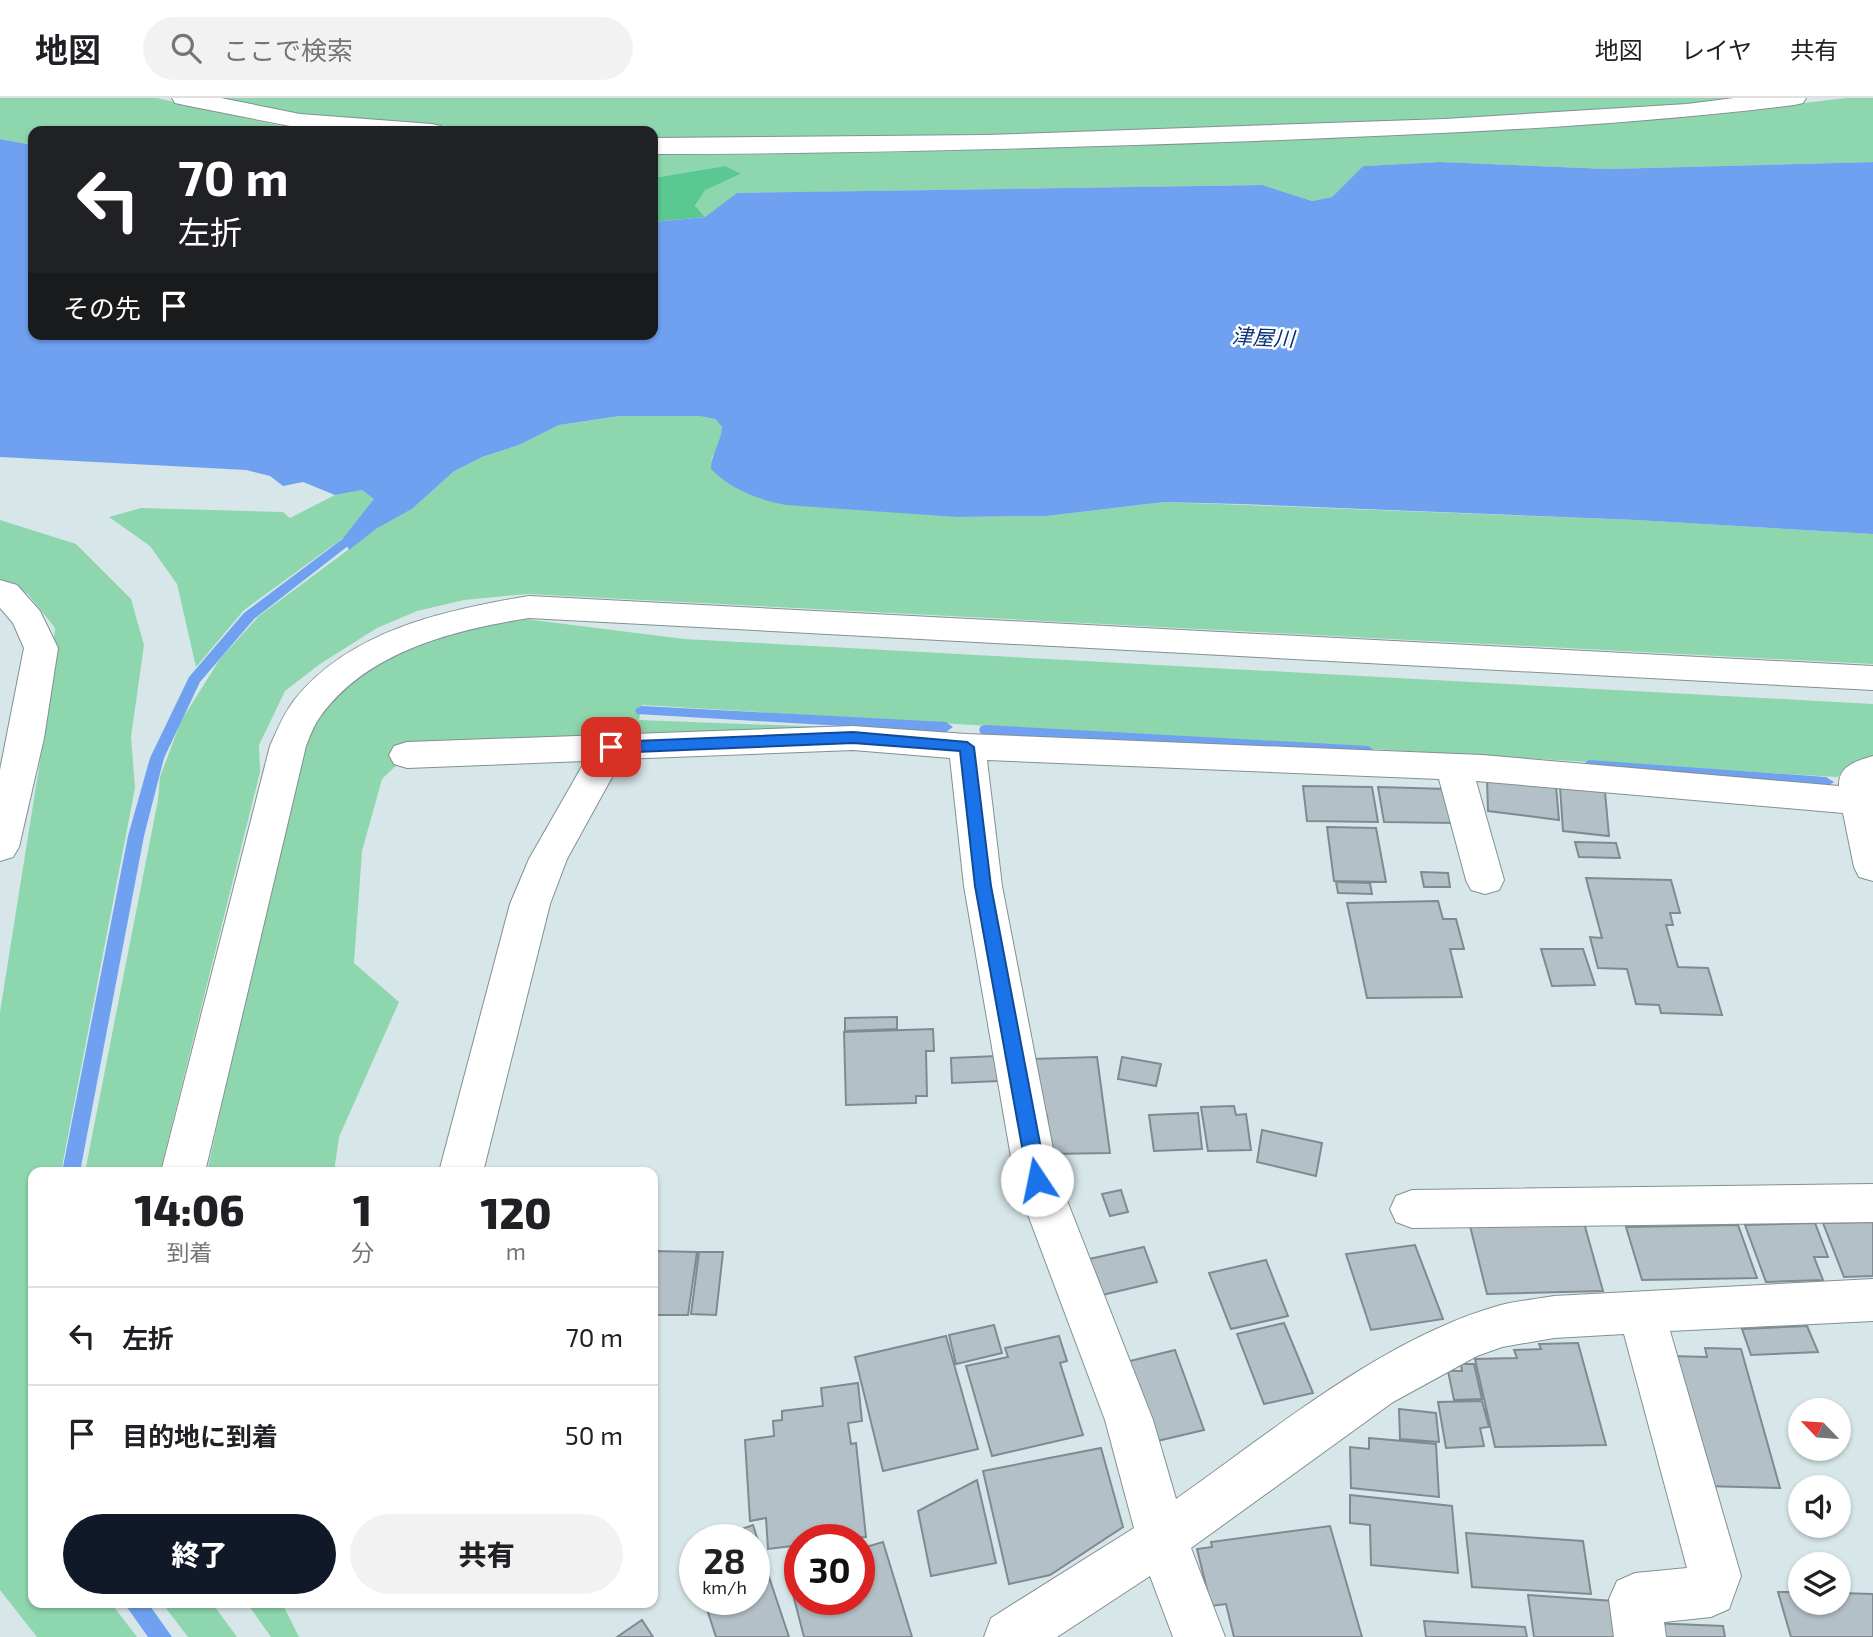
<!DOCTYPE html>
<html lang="ja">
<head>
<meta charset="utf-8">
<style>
	:root { --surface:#fff; --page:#f2f2f2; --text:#202124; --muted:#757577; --line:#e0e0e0; --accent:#111827 }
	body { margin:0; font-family:"Exo 2","Noto Sans JP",sans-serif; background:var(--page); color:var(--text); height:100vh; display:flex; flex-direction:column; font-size:26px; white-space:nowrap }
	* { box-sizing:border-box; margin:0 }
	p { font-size:23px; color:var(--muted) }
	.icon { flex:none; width:38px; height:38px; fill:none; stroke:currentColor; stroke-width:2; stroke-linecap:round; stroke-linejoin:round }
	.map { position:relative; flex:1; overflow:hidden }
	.drawer { position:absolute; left:28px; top:1069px; width:630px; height:441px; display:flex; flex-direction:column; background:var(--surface); border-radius:14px; box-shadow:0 2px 5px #0004 }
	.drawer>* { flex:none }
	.top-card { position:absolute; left:28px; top:28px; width:630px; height:214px; border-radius:14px; box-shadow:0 2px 5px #0004; background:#202124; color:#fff; overflow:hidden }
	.needle { width:46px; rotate:295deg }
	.buttons { position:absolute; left:1788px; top:1300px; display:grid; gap:14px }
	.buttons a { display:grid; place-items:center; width:63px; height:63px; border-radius:50%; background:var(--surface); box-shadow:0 2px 5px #0004; font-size:35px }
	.speed { position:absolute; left:679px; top:1426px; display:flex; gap:14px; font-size:35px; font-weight:700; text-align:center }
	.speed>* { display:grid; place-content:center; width:91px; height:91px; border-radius:50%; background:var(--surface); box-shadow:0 2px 5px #0004; line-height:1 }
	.speed small { font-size:18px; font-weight:400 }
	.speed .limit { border:10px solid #d22; background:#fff; color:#111 }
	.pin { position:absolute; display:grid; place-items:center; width:60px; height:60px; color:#fff; margin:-30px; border-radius:14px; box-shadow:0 4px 10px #0006 }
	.me { position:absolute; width:77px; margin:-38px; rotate:349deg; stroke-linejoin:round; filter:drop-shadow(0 0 5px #0008) }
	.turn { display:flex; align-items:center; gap:24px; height:147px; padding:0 35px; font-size:32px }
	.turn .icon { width:91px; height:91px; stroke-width:2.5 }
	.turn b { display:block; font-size:49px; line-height:60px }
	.then { display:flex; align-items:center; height:66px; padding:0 35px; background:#0003; gap:14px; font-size:26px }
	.eta { display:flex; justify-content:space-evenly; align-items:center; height:119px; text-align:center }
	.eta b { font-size:42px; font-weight:800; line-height:49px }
	.button { display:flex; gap:14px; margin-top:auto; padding:14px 35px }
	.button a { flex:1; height:80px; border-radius:42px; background:var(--accent); color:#fff; font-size:28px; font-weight:800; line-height:80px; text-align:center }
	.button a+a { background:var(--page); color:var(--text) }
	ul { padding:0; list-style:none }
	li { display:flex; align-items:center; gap:21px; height:98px; padding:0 35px; border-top:2px solid var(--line) }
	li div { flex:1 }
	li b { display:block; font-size:26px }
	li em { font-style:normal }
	header { display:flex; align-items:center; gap:42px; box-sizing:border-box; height:98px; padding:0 35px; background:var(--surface); border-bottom:2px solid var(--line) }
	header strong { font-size:33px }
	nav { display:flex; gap:38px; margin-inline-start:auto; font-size:24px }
	.search { width:490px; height:63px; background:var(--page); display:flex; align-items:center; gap:18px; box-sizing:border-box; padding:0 24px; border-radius:38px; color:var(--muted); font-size:26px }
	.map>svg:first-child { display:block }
	.green { fill:#8dd6ae }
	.forest { fill:#5ac891 }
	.water { fill:#70a1f1 }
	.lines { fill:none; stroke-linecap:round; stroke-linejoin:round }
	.stream { fill:#70a1f1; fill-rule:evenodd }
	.building { fill:#b4c0c7; stroke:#7f8a91; stroke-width:2 }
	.minor-casing { stroke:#829093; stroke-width:2 }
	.minor { fill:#fff; fill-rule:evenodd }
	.route { fill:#1a73e8; stroke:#114b97; stroke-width:2 }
	.labels { text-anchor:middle; stroke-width:5; stroke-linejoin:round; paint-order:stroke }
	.far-water-label { font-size:21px; font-style:italic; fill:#063278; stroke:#fff }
</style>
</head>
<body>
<header>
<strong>地図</strong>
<div class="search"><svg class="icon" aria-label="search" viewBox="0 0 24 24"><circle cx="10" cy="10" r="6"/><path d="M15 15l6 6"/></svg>ここで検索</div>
<nav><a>地図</a><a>レイヤ</a><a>共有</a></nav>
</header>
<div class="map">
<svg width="1873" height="1539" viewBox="0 0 1873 1539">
	<rect width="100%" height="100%" fill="#d7e7e9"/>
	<path class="green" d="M 0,0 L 157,0 L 294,31 L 332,33 L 33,33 L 33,47 L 0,41 Z
		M 205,0 L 1752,0 C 1601,19 1447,23 1294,29 C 1080,36 867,41 653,43 L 653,33 L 509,33 L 288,15 Z
		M 1847,0 L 1873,0 L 1873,64 L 1608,71 L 1440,64 L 1363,68 L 1332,99 L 1312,103 L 1261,87 L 738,95 L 705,119 L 695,109 L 705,91 L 740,77 L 725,68 L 653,80 L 653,53 L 984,50 L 1444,32 L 1690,18 Z
		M 621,318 L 699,318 L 715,321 L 722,329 L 721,343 L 711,361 L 957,419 L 1047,418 L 1164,404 L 1636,422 L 1873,436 L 1873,566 L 527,496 L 464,502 L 417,513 L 377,530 L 320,566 L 285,593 L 259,647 L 260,674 L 160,1074 L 85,1074 L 158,702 L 160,679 L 181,623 L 220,561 L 259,518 L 376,431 L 412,411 L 453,374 L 482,359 L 519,347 L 559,327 Z
		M 362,392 L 375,401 L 343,440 L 244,512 L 196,569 L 177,486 L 150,448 L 109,419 L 141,410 L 283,414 L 290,420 L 335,397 Z
		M 0,422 L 76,446 L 131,501 L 144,547 L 131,639 L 135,690 L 61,1074 L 33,1074 L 33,1251 C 30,1280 26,1313 33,1341 L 33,1505 L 111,1505 L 137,1539 L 37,1539 L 0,1492 L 0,914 L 44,638 L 55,530 L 28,496 L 0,481 Z
		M 525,521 L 684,541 L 1873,606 L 1873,661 L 1848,667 L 1838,679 L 642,607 L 639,622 L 854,630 L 403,661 L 382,681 L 362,753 L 354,865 L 399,904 L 339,1039 L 334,1074 L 207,1074 L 299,660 L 318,617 L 355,578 L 437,537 Z
		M 162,1505 L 212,1505 L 237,1539 L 188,1539 Z
		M 247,1505 L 282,1505 L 299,1539 L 271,1539 Z"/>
	<path class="forest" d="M 725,68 L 741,76 L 705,92 L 695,108 L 705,119 L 653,124 L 653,80 Z"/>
	<path class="water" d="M 0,41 L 33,47 L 33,236 L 653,236 L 653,124 L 705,119 L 737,95 L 1262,87 L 1312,103 L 1332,99 L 1363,68 L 1440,64 L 1608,71 L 1873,64 L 1873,436 L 1636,422 L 1239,406 L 1164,404 L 1047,418 L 957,419 L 786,407 C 759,402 730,391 711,371 C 711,356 721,345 722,329 L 715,321 L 699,318 L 620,318 L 559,327 L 519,347 L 482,359 L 453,374 L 412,411 L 376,431 L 349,452 L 343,440 L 374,401 L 362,392 L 335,397 L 303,384 L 283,388 L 270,378 L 246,372 L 0,359 Z"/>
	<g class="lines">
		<path class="stream" d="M 361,427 L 368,431 L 366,434 L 254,521 L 200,584 L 164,660 L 144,738 L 80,1074 L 62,1074 L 128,738 L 150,660 L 189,579 L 244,515 Z
			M 642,608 L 946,624 L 953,629 L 946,634 L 637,616 L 635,613 L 637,610 Z
			M 986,627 L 1368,648 L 1375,653 L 1368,658 L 981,636 L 979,632 L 981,628 Z
			M 1589,662 L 1826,679 L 1834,684 L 1826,689 L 1589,672 L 1582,667 Z
			M 124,1505 L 148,1505 L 172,1539 L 148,1539 Z"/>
	</g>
	<path class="building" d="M 1487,680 L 1556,688 L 1559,722 L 1488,713 Z
		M 1303,688 L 1372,689 L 1378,724 L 1307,723 Z
		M 1378,689 L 1447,691 L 1455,725 L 1384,724 Z
		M 1560,689 L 1605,694 L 1609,738 L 1563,733 Z
		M 1327,729 L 1376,730 L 1386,784 L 1334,783 Z
		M 1575,744 L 1616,745 L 1620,760 L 1579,759 Z
		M 1421,774 L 1448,775 L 1450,789 L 1424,789 Z
		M 1586,780 L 1671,782 L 1680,815 L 1670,815 L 1673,827 L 1666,827 L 1678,869 L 1708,870 L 1722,917 L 1661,915 L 1659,907 L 1636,906 L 1627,871 L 1598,870 L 1590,839 L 1602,840 Z
		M 1336,784 L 1370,785 L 1372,796 L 1338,795 Z
		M 1438,803 L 1443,821 L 1456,821 L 1464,851 L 1450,851 L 1462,899 L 1367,900 L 1347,805 Z
		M 1541,851 L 1583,851 L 1595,887 L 1552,888 Z
		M 897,919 L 897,931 L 845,933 L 845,920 Z
		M 933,931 L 934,953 L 926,953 L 927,998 L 916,998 L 916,1005 L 846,1007 L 844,934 Z
		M 997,958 L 999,983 L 952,985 L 951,960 Z
		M 1097,959 L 1110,1055 L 1051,1056 L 1047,1017 L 1036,1017 L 1032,961 Z
		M 1122,959 L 1161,966 L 1156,988 L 1118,981 Z
		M 1234,1008 L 1236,1017 L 1246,1016 L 1251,1052 L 1208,1053 L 1201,1009 Z
		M 1198,1015 L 1202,1051 L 1154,1053 L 1149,1017 Z
		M 1262,1032 L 1322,1045 L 1316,1078 L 1257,1064 Z
		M 1121,1092 L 1128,1114 L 1110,1118 L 1102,1096 Z
		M 1873,1124 L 1873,1178 L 1844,1179 L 1823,1125 Z
		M 1584,1125 L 1603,1193 L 1487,1196 L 1470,1128 Z
		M 1815,1125 L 1828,1159 L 1814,1159 L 1823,1182 L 1766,1184 L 1745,1127 Z
		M 1738,1127 L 1757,1180 L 1642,1182 L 1626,1129 Z
		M 1415,1147 L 1443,1221 L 1371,1232 L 1346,1156 Z
		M 1144,1149 L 1157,1184 L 1102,1197 L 1089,1161 Z
		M 653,1153 L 697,1154 L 688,1217 L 653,1217 Z
		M 699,1154 L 723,1154 L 716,1217 L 691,1216 Z
		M 1266,1162 L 1288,1218 L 1231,1231 L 1209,1175 Z
		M 1284,1225 L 1313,1295 L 1264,1306 L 1237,1236 Z
		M 994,1227 L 1002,1255 L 956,1266 L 949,1237 Z
		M 1807,1228 L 1818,1254 L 1751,1257 L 1742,1231 Z
		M 946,1238 L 978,1351 L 883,1373 L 855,1259 Z
		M 1059,1238 L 1067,1263 L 1060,1265 L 1083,1337 L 992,1358 L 966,1268 L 1008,1259 L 1005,1250 Z
		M 1578,1245 L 1606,1347 L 1495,1349 L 1475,1261 L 1517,1260 L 1514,1252 L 1541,1251 L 1539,1246 Z
		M 1705,1250 L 1741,1251 L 1780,1390 L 1704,1388 L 1672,1258 L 1707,1259 Z
		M 1175,1252 L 1204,1332 L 1153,1344 L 1126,1264 Z
		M 1461,1266 L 1474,1266 L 1482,1301 L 1454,1302 L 1448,1273 L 1462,1273 Z
		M 858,1285 L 862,1323 L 848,1325 L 851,1346 L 856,1345 L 866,1439 L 800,1442 L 800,1447 L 768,1451 L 766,1420 L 750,1423 L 745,1342 L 774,1338 L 773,1323 L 782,1322 L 782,1313 L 823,1308 L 821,1290 Z
		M 1482,1303 L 1489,1329 L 1480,1330 L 1484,1348 L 1446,1350 L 1438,1304 Z
		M 1399,1311 L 1436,1315 L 1439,1344 L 1400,1341 Z
		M 1369,1340 L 1436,1346 L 1439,1399 L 1351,1390 L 1350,1349 L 1369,1351 Z
		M 1101,1350 L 1123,1429 L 1050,1477 L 1009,1486 L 983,1373 Z
		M 977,1382 L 996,1465 L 931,1478 L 918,1413 Z
		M 1350,1397 L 1452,1408 L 1458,1475 L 1371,1467 L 1370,1427 L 1350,1425 Z
		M 753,1427 L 767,1471 L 754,1476 L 754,1442 L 711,1442 Z
		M 1330,1428 L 1362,1539 L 1234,1539 L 1226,1506 L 1211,1508 L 1197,1451 L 1212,1449 L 1211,1444 Z
		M 1466,1435 L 1583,1443 L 1591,1496 L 1472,1489 Z
		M 883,1444 L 912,1539 L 804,1539 L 787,1473 L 800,1469 L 800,1502 L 859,1502 L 859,1451 Z
		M 767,1473 L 789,1539 L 716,1539 L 704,1502 L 754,1502 L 754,1478 Z
		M 1778,1494 L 1801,1494 L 1801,1505 L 1839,1505 L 1839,1495 L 1873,1496 L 1873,1539 L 1791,1539 Z
		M 1528,1497 L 1614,1503 L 1620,1539 L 1534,1539 Z
		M 642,1522 L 653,1539 L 617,1539 Z
		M 1424,1523 L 1525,1529 L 1527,1539 L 1426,1539 Z
		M 1650,1525 L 1723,1528 L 1725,1539 L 1653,1539 Z"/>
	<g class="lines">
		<g class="minor-casing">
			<path id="minor" d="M 172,0 L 221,0 L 300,16 L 432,26 L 441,28 L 444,33 L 337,33 L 300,30 L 184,7 L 175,5 Z
				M 1734,0 L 1806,0 L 1803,5 L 1794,7 C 1615,29 1435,36 1256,43 C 1055,50 854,56 653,56 L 653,40 L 986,37 L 1445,21 L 1687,6 Z
				M 0,482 L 17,487 L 40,513 L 58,550 L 44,640 L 19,749 L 13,759 L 0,763 L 0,672 L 24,550 L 13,525 L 0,510 Z
				M 529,498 L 1873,568 L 1873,592 L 529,520 C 454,532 367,553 320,619 C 314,627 310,638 306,648 L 205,1074 L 161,1074 L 270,648 C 277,632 284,615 295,601 C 351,532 445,512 529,498 Z
				M 853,628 L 967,636 L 1482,657 L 1839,688 C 1838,668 1856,663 1873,658 L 1873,783 L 1859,779 L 1854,769 L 1843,715 L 1476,683 L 1504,782 L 1499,792 L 1485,796 L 1471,792 L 1466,782 L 1439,681 L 987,662 L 1002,788 L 1059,1082 L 1153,1322 L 1176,1401 C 1274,1332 1385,1239 1501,1207 C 1518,1203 1537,1201 1554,1198 L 1873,1181 L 1873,1223 L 1670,1233 L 1741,1478 L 1729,1511 L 1711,1519 L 1664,1524 L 1666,1539 L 1614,1539 L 1609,1501 L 1617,1483 L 1635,1475 L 1687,1470 L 1624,1236 L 1554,1240 L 1502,1249 L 1477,1258 L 1393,1304 L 1191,1450 L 1225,1539 L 1173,1539 L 1150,1478 L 1057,1539 L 984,1539 L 991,1520 L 1134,1430 L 1105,1322 L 1015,1082 L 964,788 L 950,660 L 853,652 L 622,661 L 567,761 L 550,806 L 483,1074 L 439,1074 L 510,806 L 529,761 L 585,663 L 407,670 L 394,666 L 389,657 L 394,648 L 407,644 Z
				M 1873,1086 L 1873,1124 L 1412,1130 L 1396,1124 L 1390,1111 L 1396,1098 L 1412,1092 Z"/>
		</g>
		<use href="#minor" class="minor"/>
	</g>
	<path class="route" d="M 853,634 L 967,644 L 974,649 L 991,788 L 1047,1082 L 1044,1087 L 1037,1089 L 1031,1087 L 1028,1082 L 975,788 L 960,653 L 853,645 L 611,655 L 603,649 L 611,644 Z"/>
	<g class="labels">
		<g class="far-water-label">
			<text transform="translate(1263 240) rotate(3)" y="7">津屋川</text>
		</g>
	</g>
</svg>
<div class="buttons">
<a><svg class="needle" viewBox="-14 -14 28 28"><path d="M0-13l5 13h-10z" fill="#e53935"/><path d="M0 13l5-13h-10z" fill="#757577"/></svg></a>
<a><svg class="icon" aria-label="sound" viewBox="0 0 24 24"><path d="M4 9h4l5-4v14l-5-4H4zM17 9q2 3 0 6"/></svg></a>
<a><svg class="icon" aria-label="layers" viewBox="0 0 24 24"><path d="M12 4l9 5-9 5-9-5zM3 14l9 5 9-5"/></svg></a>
</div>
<div class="speed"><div>28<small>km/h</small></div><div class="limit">30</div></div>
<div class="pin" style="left:611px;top:649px;background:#d93025"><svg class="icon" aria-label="arrive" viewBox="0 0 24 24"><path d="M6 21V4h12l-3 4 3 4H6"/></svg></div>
<svg class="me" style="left:1037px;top:1082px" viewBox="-20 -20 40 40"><circle r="19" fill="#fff"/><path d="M0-13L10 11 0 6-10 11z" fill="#1a73e8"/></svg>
<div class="top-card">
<div class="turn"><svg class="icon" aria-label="left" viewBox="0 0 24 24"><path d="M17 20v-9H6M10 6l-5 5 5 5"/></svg><div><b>70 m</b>左折</div></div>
<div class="then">その先<svg class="icon" aria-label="arrive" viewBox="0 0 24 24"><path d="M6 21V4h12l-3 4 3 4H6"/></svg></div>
</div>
<section class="drawer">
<div class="eta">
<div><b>14:06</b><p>到着</p></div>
<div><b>1</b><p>分</p></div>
<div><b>120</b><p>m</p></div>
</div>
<ul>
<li><svg class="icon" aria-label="left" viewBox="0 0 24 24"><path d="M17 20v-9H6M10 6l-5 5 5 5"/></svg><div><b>左折</b></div><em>70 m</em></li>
<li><svg class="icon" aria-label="arrive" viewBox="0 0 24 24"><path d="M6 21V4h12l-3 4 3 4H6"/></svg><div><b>目的地に到着</b></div><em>50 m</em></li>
</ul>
<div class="button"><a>終了</a><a>共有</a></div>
</section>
</div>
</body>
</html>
